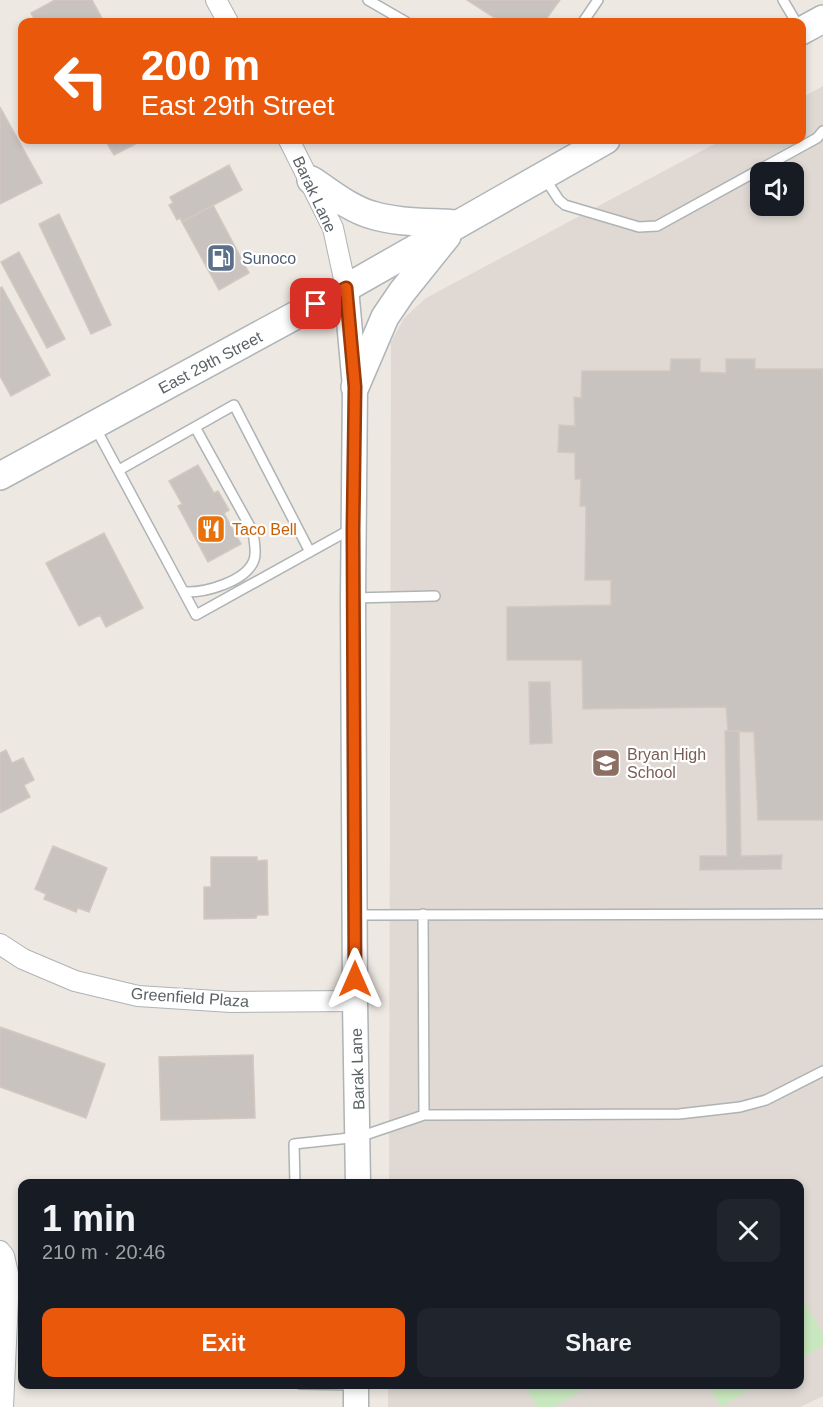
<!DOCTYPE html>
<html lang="en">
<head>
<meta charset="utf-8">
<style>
	:root { --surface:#171b24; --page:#20242c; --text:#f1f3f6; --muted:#9ea1a6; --accent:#ea580c }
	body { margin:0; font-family:Arial,sans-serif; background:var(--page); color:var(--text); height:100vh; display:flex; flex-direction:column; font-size:22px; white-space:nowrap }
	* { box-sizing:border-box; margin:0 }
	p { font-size:20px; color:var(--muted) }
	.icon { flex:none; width:33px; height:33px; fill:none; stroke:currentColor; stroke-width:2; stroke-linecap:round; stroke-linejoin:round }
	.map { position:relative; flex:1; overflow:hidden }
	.side { position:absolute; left:18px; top:1179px; width:786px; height:210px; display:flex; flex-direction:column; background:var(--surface); border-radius:12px; box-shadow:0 3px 9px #0003 }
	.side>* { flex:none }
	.hud { position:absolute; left:18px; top:18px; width:788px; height:126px; border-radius:12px; box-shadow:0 3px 9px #0003; background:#ea580c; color:#fff; overflow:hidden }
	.buttons { position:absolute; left:750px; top:162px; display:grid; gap:12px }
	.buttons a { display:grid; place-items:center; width:54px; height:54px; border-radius:12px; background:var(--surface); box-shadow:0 3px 9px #0003; font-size:30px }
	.pin { position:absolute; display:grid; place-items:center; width:51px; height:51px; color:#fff; margin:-26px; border-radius:12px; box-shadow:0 3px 9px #0006 }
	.me { position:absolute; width:66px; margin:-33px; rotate:0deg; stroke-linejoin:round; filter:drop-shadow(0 0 4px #0008) }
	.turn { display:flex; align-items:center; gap:21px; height:126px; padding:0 24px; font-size:27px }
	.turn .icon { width:78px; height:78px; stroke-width:2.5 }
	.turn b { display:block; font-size:42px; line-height:51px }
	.round { display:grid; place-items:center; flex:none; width:63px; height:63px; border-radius:12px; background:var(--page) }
	.overview { display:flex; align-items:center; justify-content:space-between; height:102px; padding:0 24px }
	h1 { font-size:36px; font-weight:600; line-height:45px }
	.primary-button { display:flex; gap:12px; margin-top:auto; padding:12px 24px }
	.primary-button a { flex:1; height:69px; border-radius:12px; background:var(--accent); color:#fff; font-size:24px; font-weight:600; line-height:69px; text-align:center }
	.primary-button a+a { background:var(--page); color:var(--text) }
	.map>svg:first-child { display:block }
	.education { fill:#e0d9d3; fill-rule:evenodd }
	.green { fill:#c8e7be }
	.building { fill:#c9c3bf; stroke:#d3c8c0; stroke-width:1.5 }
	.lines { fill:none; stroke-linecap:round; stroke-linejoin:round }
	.service-casing { stroke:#aeb3b6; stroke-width:12 }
	.minor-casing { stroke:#aeb3b6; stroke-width:22 }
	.tertiary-casing { stroke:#aeb3b6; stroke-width:27 }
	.secondary-casing { stroke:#afb5b8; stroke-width:30 }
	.service { stroke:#fff; stroke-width:9 }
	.minor { stroke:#fff; stroke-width:20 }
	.tertiary { stroke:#fff; stroke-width:24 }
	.secondary { stroke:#fff; stroke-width:27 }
	.route-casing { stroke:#983908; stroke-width:15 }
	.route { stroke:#ea580c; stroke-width:10 }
	.labels { text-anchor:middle; stroke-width:4.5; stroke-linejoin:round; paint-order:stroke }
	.street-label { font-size:16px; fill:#5a6164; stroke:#fff }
	.service-label { font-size:16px; fill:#4e5e75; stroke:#fff; text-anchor:start }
	.food-label { font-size:16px; fill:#c56008; stroke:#fff; text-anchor:start }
	.education-label { font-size:16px; fill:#785e54; stroke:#fff; text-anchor:start }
</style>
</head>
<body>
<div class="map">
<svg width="823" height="1407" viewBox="0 0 823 1407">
	<rect width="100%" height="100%" fill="#eee8e2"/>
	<path class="education" d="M 823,86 L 823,1396 L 800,1407 L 388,1407 L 388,1385 L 800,1384 L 800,1184 L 389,1183 L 391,342 L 404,318 L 426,298 L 722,140 L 801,140 L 801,98 ZM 760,172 L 794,172 L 794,206 L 760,206 Z"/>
	<path class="green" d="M 800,1295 L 823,1334 L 823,1345 L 800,1359 Z
		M 524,1385 L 591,1385 L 554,1407 L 537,1407 Z
		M 707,1385 L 758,1385 L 721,1407 Z"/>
	<path class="building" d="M 55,0 L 92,0 L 104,22 L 36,22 L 31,13 Z
		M 467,0 L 560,0 L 544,22 L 501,22 Z
		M 0,107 L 42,183 L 0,204 Z
		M 105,140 L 143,140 L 114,155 Z
		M 229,165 L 242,190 L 182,222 L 180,218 L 177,220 L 169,205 L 173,203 L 170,197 Z
		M 213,205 L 249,273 L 219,290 L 182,222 Z
		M 59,214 L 111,325 L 91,334 L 39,224 Z
		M 19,252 L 65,339 L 47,348 L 1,262 Z
		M 2,287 L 50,375 L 11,396 L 0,376 L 0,288 Z
		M 671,359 L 700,359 L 700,372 L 726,373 L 726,359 L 755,359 L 755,369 L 823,369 L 823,820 L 758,820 L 754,732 L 728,731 L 726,707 L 583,709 L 582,660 L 507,660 L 507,607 L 611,605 L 611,580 L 585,580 L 586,506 L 580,506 L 581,479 L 575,479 L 575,453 L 558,452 L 559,425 L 575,426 L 574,397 L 581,398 L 582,371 L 670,371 Z
		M 198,465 L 214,493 L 218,491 L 229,510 L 224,513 L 241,544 L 208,562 L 178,506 L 182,504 L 169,481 Z
		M 104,533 L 143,608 L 106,627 L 100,615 L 79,626 L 46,563 Z
		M 529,682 L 550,682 L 552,743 L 530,744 Z
		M 725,731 L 739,731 L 741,856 L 782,855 L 781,869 L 700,870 L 700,856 L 727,856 Z
		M 6,750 L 12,763 L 23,758 L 34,780 L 24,785 L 30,797 L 0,813 L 0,753 Z
		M 53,846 L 107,868 L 89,912 L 78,908 L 76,912 L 44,899 L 46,894 L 35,889 Z
		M 211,857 L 257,857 L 257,861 L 267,860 L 268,915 L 257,915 L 256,918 L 204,919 L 204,887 L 211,887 Z
		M 0,1027 L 105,1064 L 86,1118 L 0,1087 Z
		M 253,1055 L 255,1118 L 161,1120 L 159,1057 Z"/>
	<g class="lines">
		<g class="service-casing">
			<path id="service" d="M 368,0 L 406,22
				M 783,0 L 796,22
				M 583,22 L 598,0
				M 544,177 L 559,200 L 565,205 L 639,227 L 657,226 L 817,138 L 823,131
				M 95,427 L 196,615 L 351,529
				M 119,470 L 234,405 L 310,552
				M 184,592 C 204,593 246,582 254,560 C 257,552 254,541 253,532 L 195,427
				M 353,598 L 435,596
				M 423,914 L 424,1115
				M 355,915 L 823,914
				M 295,1184 L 294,1144 L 359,1137 L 424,1115 L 679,1114 L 740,1107 L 766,1100 L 823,1071
				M 300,1384 L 354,1385"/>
		</g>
		<g class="minor-casing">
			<path id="minor" d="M 216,0 L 228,22
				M 289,140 L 333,228 L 346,288
				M 0,944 L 23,959 L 75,981 L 138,996 L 231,1002 L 355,1001
				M 0,1251 L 4,1256 L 9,1278 L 3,1407"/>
		</g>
		<g class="tertiary-casing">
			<path id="tertiary" d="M 346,288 L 355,387 L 353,598 L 355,1001 L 358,1184
				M 356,1407 L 356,1384"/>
		</g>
		<g class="secondary-casing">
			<path id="secondary" d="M 801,31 L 823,19
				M 311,180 C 330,192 350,209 372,215 C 398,223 429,222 456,224
				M 355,387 L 385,317 L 402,292 L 447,236
				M 0,476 L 346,288 L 606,140"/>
		</g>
		<use href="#service" class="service"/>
		<use href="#minor" class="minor"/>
		<use href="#tertiary" class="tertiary"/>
		<use href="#secondary" class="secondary"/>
	</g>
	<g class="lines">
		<g class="route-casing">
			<path id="route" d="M 316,304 L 346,288 L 355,387 L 353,529 L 355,979"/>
		</g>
		<use href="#route" class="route"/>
	</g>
	<defs>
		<g id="fuel-square" transform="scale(1.5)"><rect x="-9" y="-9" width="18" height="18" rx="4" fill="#5c6f8a" stroke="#fff"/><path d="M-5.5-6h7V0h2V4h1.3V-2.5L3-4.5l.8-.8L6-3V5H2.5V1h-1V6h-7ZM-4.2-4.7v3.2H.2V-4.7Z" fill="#fff"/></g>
		<g id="restaurant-square" transform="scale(1.5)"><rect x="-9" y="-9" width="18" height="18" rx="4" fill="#e8710a" stroke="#fff"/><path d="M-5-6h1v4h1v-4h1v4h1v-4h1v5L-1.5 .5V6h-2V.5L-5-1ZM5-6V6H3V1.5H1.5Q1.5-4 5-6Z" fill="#fff"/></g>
		<g id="school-square" transform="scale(1.5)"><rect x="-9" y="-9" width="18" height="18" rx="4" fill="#8d6e63" stroke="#fff"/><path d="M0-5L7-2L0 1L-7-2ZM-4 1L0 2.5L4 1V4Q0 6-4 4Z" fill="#fff"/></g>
	</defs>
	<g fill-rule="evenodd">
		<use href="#fuel-square" x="221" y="258"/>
		<use href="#restaurant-square" x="211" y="529"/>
		<use href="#school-square" x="606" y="763"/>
	</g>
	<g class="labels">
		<g class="street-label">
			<text transform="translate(315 194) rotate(65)" y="6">Barak Lane</text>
			<text transform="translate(210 362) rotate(-28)" y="6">East 29th Street</text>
			<text transform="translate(190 997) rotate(4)" y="6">Greenfield Plaza</text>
			<text transform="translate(357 1069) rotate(-92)" y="6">Barak Lane</text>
		</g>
		<g class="service-label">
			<text x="242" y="264">Sunoco</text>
		</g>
		<g class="food-label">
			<text x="232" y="535">Taco Bell</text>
		</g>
		<g class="education-label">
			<text x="627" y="760">Bryan High<tspan x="627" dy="18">School</tspan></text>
		</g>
	</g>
</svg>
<div class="buttons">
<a><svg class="icon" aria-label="sound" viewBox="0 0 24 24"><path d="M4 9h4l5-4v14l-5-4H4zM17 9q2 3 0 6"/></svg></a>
</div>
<div class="pin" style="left:316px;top:304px;background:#d93025"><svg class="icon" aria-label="arrive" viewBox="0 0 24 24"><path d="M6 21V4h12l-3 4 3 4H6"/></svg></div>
<svg class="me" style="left:355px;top:979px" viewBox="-20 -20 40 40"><path d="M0-17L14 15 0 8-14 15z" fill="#ea580c" stroke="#fff" stroke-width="4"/></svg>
<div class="hud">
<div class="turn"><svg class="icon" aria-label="left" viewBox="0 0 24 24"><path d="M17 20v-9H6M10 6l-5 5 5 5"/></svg><div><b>200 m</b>East 29th Street</div></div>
</div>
<section class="side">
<div class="overview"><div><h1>1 min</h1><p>210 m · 20:46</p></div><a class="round"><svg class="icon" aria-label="close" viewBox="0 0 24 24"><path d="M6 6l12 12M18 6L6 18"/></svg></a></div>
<div class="primary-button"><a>Exit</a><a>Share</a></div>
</section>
</div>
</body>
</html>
